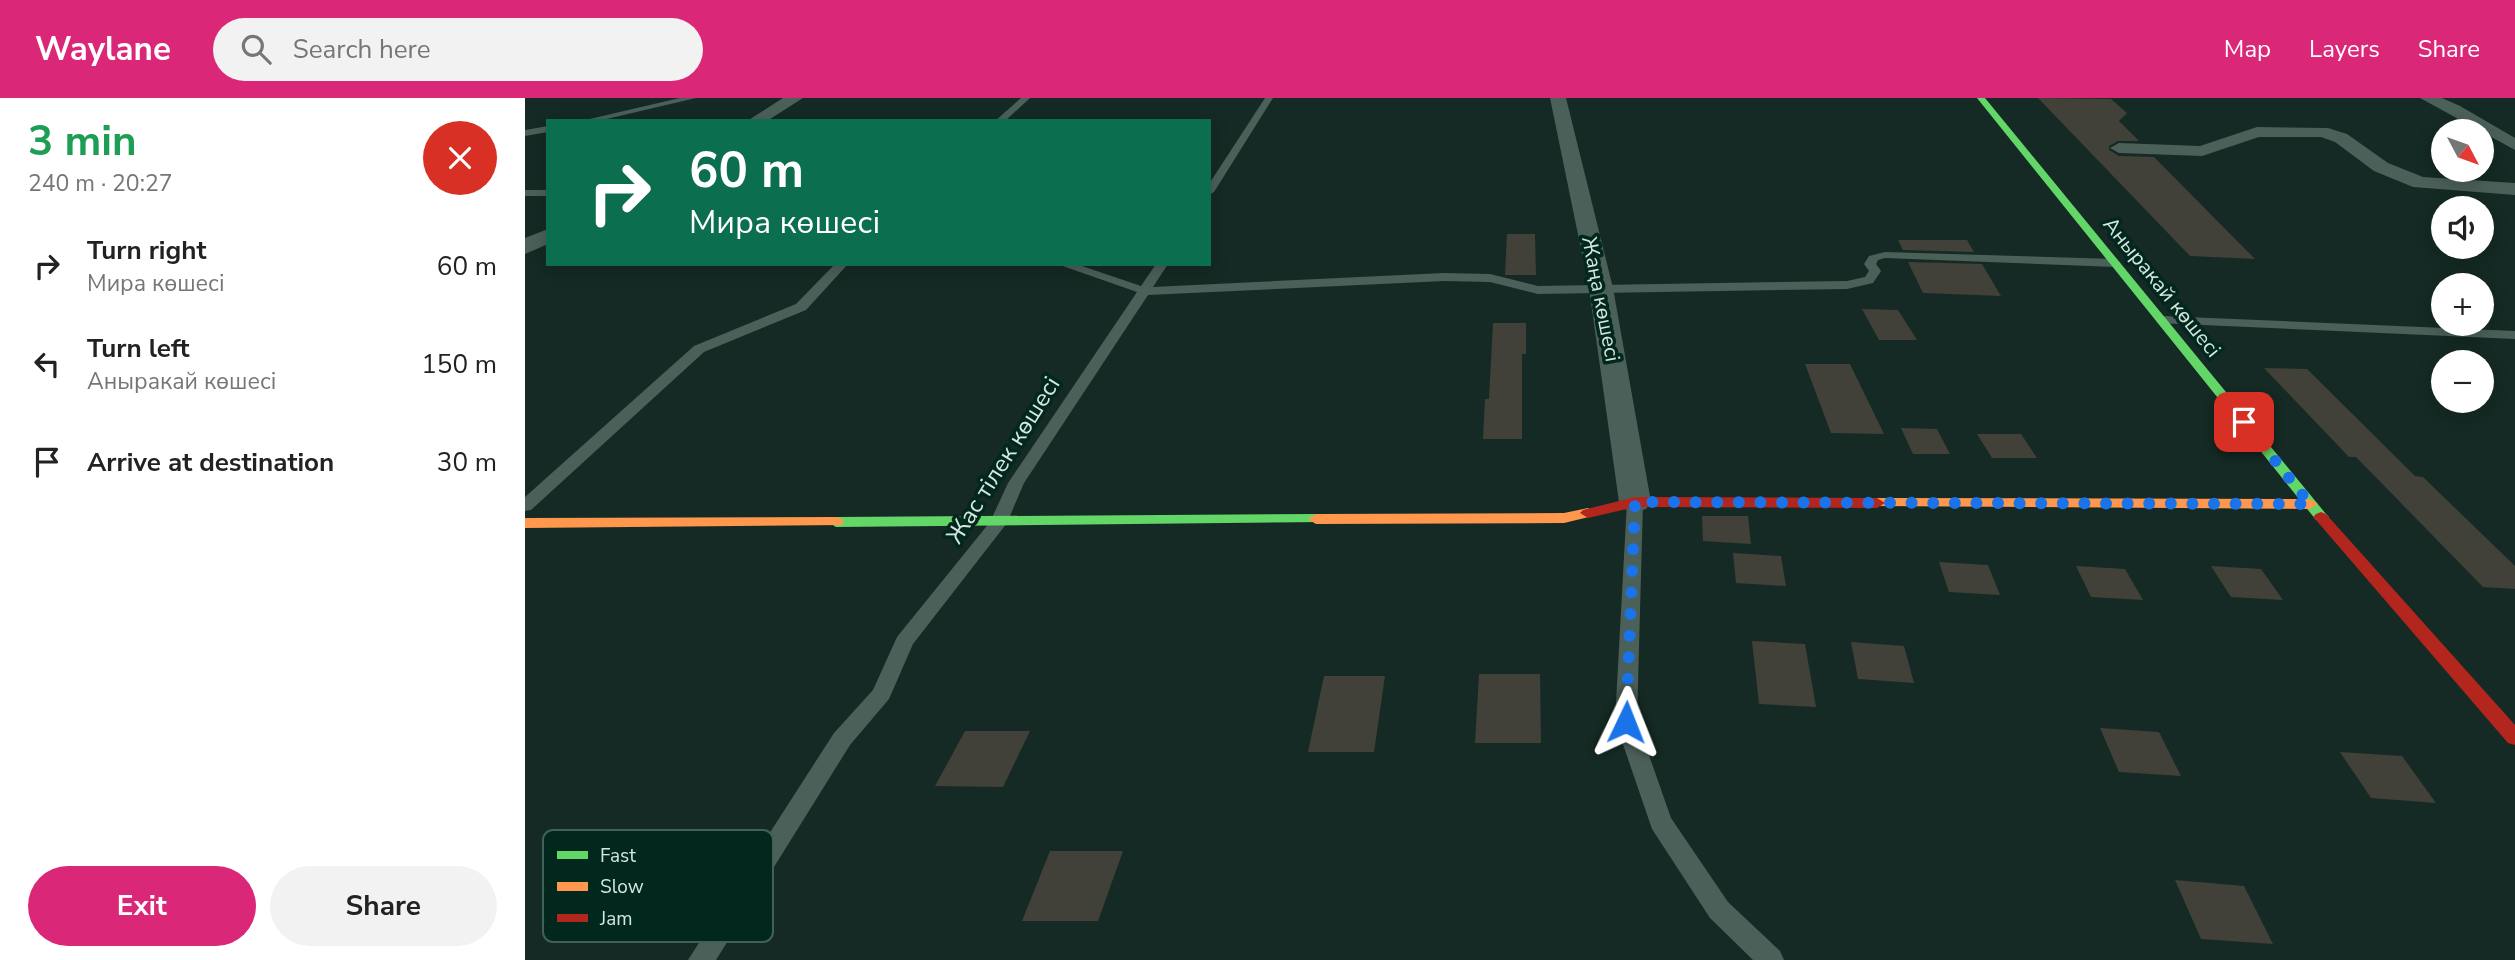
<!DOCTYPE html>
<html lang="en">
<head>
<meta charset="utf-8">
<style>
	:root { --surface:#fff; --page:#f2f2f2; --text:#222; --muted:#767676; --accent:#db2777 }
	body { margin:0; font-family:"Nunito Sans",sans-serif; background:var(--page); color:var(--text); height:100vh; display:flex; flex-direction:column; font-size:26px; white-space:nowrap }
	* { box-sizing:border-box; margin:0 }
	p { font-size:23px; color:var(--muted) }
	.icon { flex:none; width:38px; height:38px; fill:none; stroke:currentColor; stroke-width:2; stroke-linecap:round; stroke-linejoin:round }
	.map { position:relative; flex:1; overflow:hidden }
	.sheet { display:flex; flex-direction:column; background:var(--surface); width:525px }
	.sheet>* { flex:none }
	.hud { position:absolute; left:21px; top:21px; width:665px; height:147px; border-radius:0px; box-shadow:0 4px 18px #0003; background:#0b6e4f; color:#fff; overflow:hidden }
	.needle { width:46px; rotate:131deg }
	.fabs { position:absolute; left:1906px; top:21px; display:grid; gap:14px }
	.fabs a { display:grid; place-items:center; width:63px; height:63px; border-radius:50%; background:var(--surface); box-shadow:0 4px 18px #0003; font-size:35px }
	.pin { position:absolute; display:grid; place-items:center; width:60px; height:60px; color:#fff; margin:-30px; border-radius:14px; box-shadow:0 4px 10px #0006 }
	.me { position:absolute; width:77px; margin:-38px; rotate:2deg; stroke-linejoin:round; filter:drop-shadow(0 0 5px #0008) }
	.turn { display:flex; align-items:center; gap:24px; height:147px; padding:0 28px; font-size:32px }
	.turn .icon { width:91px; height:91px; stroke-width:2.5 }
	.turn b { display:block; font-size:49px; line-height:60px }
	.round { display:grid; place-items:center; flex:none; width:74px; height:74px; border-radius:37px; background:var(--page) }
	.headline { display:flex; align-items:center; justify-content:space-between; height:119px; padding:0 28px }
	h1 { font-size:42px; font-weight:700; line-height:52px; color:#1e9e55 }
	.cta { display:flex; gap:14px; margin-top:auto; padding:14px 28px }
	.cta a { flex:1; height:80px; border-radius:42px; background:var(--accent); color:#fff; font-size:28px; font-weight:700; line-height:80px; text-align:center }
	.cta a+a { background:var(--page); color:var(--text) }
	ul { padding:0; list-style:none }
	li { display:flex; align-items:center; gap:21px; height:98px; padding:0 28px }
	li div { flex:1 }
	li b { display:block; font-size:26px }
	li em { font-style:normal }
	header { display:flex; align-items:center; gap:42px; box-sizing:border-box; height:98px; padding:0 35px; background:var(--accent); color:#fff }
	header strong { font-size:33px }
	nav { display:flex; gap:38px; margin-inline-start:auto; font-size:24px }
	.search { width:490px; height:63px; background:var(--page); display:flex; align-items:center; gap:18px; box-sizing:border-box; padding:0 24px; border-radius:38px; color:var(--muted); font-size:26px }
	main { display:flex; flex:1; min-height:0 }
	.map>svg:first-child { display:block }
	.building { fill:#414039 }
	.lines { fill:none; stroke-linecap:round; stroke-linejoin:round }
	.lane { fill:#4c605a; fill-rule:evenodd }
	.street { fill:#4c605a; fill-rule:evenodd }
	.fast { fill:#63d668; fill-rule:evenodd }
	.slow { fill:#ff974d; fill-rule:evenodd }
	.jam { fill:#b3261e; fill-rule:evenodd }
	.route { stroke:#1a73e8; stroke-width:12; stroke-dasharray:0 21.6 }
	.labels { text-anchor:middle; stroke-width:7; stroke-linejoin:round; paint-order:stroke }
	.far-street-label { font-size:21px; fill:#d4e7e0; stroke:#02281e }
	.street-label { font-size:24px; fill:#d4e7e0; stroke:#02281e }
	.key { fill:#02281e; stroke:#416158; stroke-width:2 }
	.key-label { font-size:19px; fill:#d4e7e0 }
</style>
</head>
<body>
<header>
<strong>Waylane</strong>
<div class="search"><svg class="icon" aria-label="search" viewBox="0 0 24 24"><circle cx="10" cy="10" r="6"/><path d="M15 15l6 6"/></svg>Search here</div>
<nav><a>Map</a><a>Layers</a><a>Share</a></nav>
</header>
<main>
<section class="sheet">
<div class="headline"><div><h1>3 min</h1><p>240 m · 20:27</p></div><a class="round" style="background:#d93025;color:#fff"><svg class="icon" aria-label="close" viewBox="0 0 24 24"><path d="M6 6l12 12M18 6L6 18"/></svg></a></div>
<ul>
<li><svg class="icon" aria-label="right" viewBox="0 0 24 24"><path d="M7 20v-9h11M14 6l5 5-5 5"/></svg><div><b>Turn right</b><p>Мира көшесі</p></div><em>60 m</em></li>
<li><svg class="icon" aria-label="left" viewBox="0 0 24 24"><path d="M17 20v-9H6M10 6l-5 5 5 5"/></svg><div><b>Turn left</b><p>Аныракай көшесі</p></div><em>150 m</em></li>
<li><svg class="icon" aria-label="arrive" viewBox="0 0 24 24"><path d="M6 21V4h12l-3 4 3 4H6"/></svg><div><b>Arrive at destination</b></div><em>30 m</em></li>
</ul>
<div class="cta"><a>Exit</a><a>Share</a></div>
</section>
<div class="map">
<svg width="1990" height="862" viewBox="0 0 1990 862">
	<rect width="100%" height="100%" fill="#152a24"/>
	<path class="building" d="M 1513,0 L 1586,1 L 1602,15 L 1594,23 L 1614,43 L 1593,43 L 1584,48 L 1584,52 L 1594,58 L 1629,59 L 1730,161 L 1665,158 Z
		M 982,136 L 1010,136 L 1011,177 L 980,177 Z
		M 1373,142 L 1442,142 L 1449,154 L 1378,152 Z
		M 1383,164 L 1457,166 L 1476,198 L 1398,195 Z
		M 1337,211 L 1373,212 L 1392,242 L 1354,242 Z
		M 968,225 L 1001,225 L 1001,256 L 997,256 L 997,341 L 958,341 L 960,301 L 964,301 Z
		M 1280,266 L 1325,266 L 1359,336 L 1306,335 Z
		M 1739,270 L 1782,271 L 1890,378 L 1898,379 L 1990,468 L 1990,491 L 1958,489 L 1831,359 L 1824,359 Z
		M 1376,330 L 1412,331 L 1425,356 L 1388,356 Z
		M 1452,336 L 1496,336 L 1512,360 L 1467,360 Z
		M 1177,418 L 1223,418 L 1226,446 L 1178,443 Z
		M 1208,455 L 1256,458 L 1261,488 L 1211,485 Z
		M 1414,464 L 1463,467 L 1475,497 L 1424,494 Z
		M 1551,468 L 1600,471 L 1618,502 L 1566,499 Z
		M 1686,468 L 1736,471 L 1758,502 L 1706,499 Z
		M 1227,543 L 1280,546 L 1291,609 L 1234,606 Z
		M 1326,544 L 1379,548 L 1389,585 L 1333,581 Z
		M 954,576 L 1015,576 L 1016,645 L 950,645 Z
		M 799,578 L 860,578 L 849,654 L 783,654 Z
		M 1575,630 L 1634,634 L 1656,678 L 1594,674 Z
		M 440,633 L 505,633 L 478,689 L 410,688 Z
		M 1815,654 L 1877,658 L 1911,705 L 1846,700 Z
		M 525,753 L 598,753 L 573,823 L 497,823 Z
		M 1650,782 L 1719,788 L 1748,846 L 1676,841 Z"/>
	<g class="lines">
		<path class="lane" d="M 155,0 L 171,0 L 73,23 L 56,23 Z
			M 496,0 L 505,0 L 480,23 L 470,23 Z
			M 740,0 L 748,0 L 689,94 L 684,97 L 684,86 Z
			M 23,28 L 23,34 L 0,38 L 0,32 Z
			M 0,92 L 23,92 L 23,98 L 0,98 Z
			M 1360,154 L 1590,161 L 1596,165 L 1590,169 L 1360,160 L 1353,162 L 1351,166 L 1356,173 L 1348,185 L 1322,191 L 1013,196 L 965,184 L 919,183 L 623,197 L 499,385 L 482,425 L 388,546 L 364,601 L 325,647 L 191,862 L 163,862 L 309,635 L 348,592 L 372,539 L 465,424 L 483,385 L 612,194 L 532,166 L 551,166 L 616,188 L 631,166 L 643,166 L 628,189 L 919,175 L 965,176 L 1013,188 L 1322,183 L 1340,179 L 1344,173 L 1339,166 L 1344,158 Z
			M 310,166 L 323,166 L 281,212 L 179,254 L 6,412 L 0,413 L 0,399 L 169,248 L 271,206 Z
			M 1637,218 L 1990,233 L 1990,241 L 1632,225 L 1632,219 Z
			M 1110,399 L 1118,404 L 1112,623 L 1146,720 L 1203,804 L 1255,853 L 1259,862 L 1228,862 L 1185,820 L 1127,731 L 1090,623 L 1102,404 Z"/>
		<path class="street" d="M 258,0 L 278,0 L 242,23 L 222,23 Z
			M 1025,0 L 1041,0 L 1088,190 L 1126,404 L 1121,411 L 1110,414 L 1099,411 L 1094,404 L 1064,190 Z
			M 1895,0 L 1917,0 L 1935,8 L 1990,40 L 1990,52 Z
			M 1732,29 L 1803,30 L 1822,36 L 1863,65 L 1898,79 L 1990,85 L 1990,97 L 1888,89 L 1849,73 L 1810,44 L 1796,39 L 1734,39 L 1677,58 L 1594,55 L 1585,50 L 1594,45 L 1675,48 Z
			M 23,131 L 23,146 L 0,156 L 0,140 Z"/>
		<path class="fast" d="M 1452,0 L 1460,0 L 1801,416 L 1804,419 L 1801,422 L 1791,422 Z
			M 791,416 L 797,418 L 799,421 L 797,424 L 311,429 L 303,424 L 311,419 Z"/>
		<path class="slow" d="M 1352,400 L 1785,401 L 1793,406 L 1785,411 L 1347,408 L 1344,405 L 1347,402 Z
			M 1063,410 L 1071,415 L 1068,418 L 1039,425 L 791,426 L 783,421 L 791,416 L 1039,415 Z
			M 311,419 L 317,421 L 319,424 L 317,427 L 0,430 L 0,420 Z"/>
		<path class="jam" d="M 1110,399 L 1352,400 L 1360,405 L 1352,410 L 1110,409 L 1063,420 L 1055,415 L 1058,412 Z
			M 1796,414 L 1801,416 L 1990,627 L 1990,647 L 1983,645 L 1791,422 L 1788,419 L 1791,416 Z"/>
	</g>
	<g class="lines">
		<path class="route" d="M 1101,624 L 1110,404 L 1785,406 L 1719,324"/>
	</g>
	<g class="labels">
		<g class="far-street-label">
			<text transform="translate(1637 189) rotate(51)" y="7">Аныракай көшесі</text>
			<text transform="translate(1076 201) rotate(79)" y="7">Жаңа көшесі</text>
		</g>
		<g class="street-label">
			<text transform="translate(478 362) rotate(-58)" y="8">Жас тілек көшесі</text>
		</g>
	</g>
	<rect x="18" y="732" width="230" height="112" rx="10" class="key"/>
	<rect x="32" y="753" width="31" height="8" fill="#63d668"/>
	<rect x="32" y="784" width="31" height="9" fill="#ff974d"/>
	<rect x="32" y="816" width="31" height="8" fill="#b3261e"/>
	<g class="key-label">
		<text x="75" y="764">Fast</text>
		<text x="75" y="795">Slow</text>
		<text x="75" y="827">Jam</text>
	</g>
</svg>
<div class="fabs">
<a><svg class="needle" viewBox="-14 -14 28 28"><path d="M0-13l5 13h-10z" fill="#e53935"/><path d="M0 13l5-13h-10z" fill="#767676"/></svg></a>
<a><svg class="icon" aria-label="sound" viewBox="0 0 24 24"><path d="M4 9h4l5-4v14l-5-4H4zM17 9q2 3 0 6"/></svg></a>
<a>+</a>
<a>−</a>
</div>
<div class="pin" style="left:1719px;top:324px;background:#d93025"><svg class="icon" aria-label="arrive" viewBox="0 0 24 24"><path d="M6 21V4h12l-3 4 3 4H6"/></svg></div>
<svg class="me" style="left:1101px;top:624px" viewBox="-20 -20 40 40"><path d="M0-17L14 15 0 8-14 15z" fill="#1a73e8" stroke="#fff" stroke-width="4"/></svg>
<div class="hud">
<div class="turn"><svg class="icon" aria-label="right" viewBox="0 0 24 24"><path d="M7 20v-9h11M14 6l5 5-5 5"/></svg><div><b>60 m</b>Мира көшесі</div></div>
</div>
</div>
</main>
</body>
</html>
